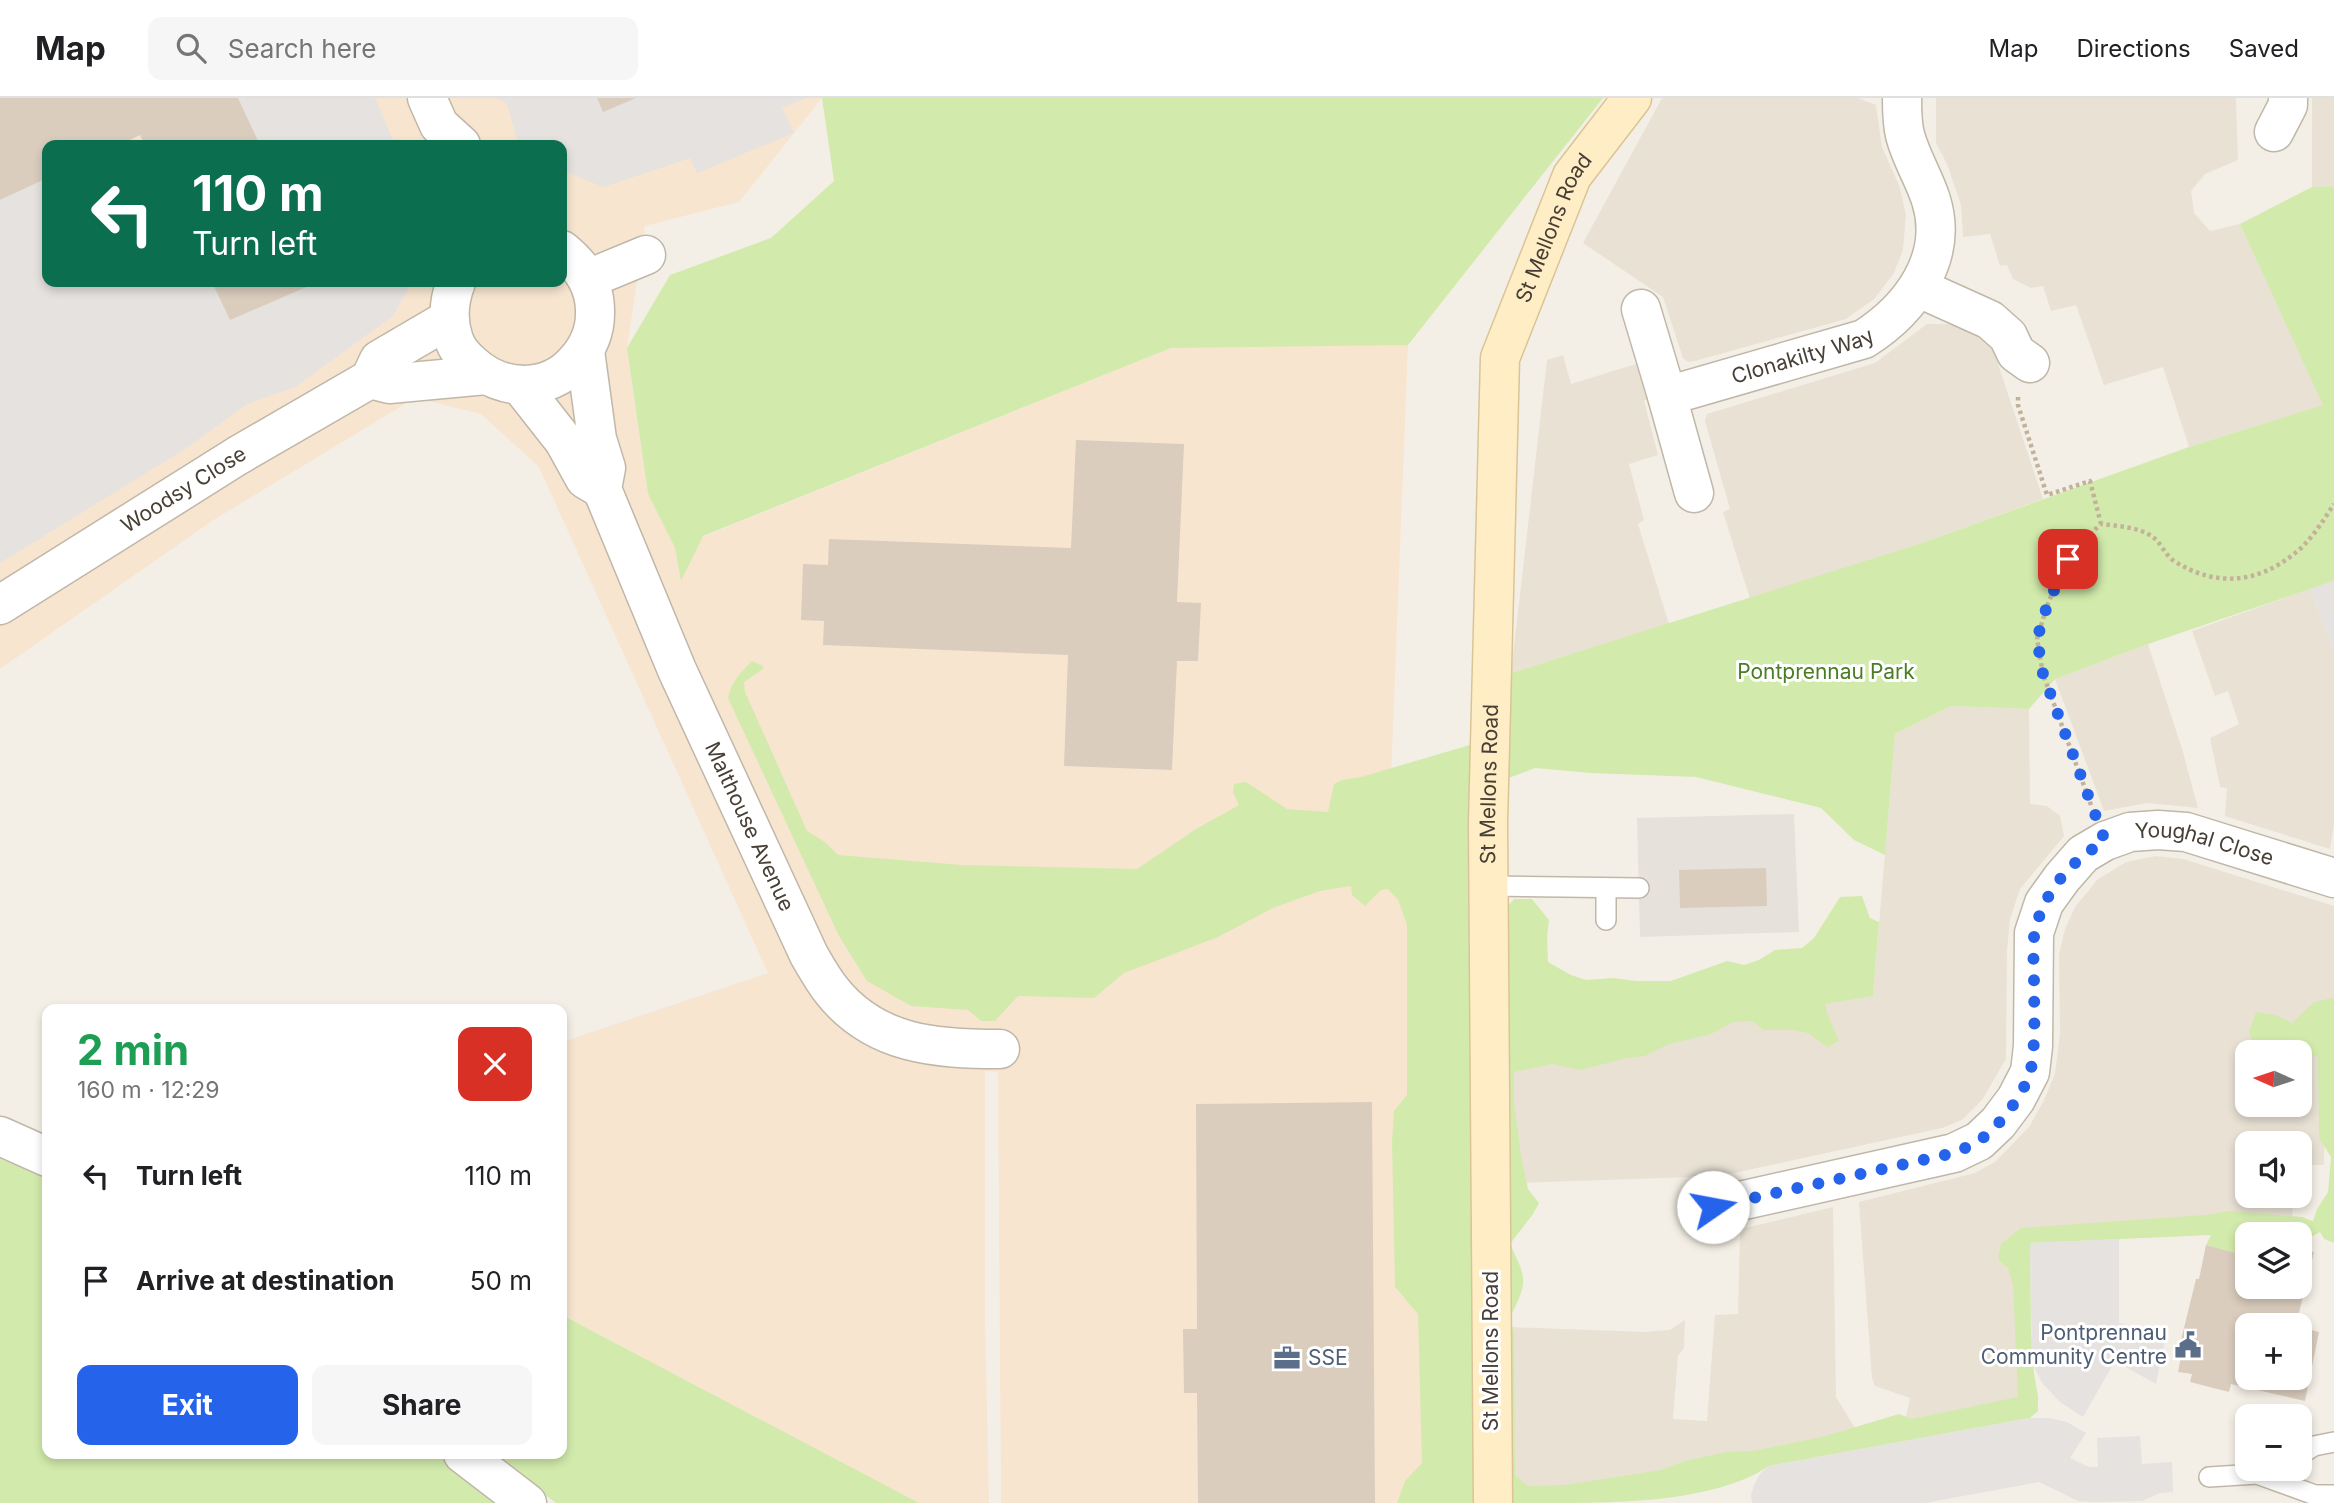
<!DOCTYPE html>
<html lang="en">
<head>
<meta charset="utf-8">
<style>
	:root { --surface:#fff; --page:#f6f6f6; --text:#202124; --muted:#757577; --line:#e0e0e0; --accent:#2563eb }
	body { margin:0; font-family:Inter,sans-serif; background:var(--page); color:var(--text); height:100vh; display:flex; flex-direction:column; font-size:26px; white-space:nowrap }
	* { box-sizing:border-box; margin:0 }
	p { font-size:23px; color:var(--muted) }
	.icon { flex:none; width:38px; height:38px; fill:none; stroke:currentColor; stroke-width:2; stroke-linecap:round; stroke-linejoin:round }
	.map { position:relative; flex:1; overflow:hidden }
	.panel { position:absolute; left:42px; top:906px; width:525px; height:455px; display:flex; flex-direction:column; background:var(--surface); border-radius:14px; box-shadow:0 4px 10px #0003 }
	.panel>* { flex:none }
	.top-card { position:absolute; left:42px; top:42px; width:525px; height:147px; border-radius:14px; box-shadow:0 4px 10px #0003; background:#0b6e4f; color:#fff; overflow:hidden }
	.needle { width:46px; rotate:273deg }
	.tools { position:absolute; left:2235px; top:942px; display:grid; gap:14px }
	.tools a { display:grid; place-items:center; width:77px; height:77px; border-radius:14px; background:var(--surface); box-shadow:0 4px 10px #0003; font-size:35px }
	.pin { position:absolute; display:grid; place-items:center; width:60px; height:60px; color:#fff; margin:-30px; border-radius:14px; box-shadow:0 4px 10px #0006 }
	.me { position:absolute; width:77px; margin:-38px; rotate:78deg; stroke-linejoin:round; filter:drop-shadow(0 0 5px #0008) }
	.turn { display:flex; align-items:center; gap:24px; height:147px; padding:0 35px; font-size:32px }
	.turn .icon { width:91px; height:91px; stroke-width:2.5 }
	.turn b { display:block; font-size:49px; line-height:60px }
	.round { display:grid; place-items:center; flex:none; width:74px; height:74px; border-radius:14px; background:var(--page) }
	.headline { display:flex; align-items:center; justify-content:space-between; height:119px; padding:0 35px }
	h1 { font-size:42px; font-weight:700; line-height:52px; color:#1e9e55 }
	.cta { display:flex; gap:14px; margin-top:auto; padding:14px 35px }
	.cta a { flex:1; height:80px; border-radius:14px; background:var(--accent); color:#fff; font-size:28px; font-weight:700; line-height:80px; text-align:center }
	.cta a+a { background:var(--page); color:var(--text) }
	ul { padding:0; list-style:none }
	li { display:flex; align-items:center; gap:21px; height:105px; padding:0 35px }
	li div { flex:1 }
	li b { display:block; font-size:26px }
	li em { font-style:normal }
	header { display:flex; align-items:center; gap:42px; box-sizing:border-box; height:98px; padding:0 35px; background:var(--surface); border-bottom:2px solid var(--line) }
	header strong { font-size:33px }
	nav { display:flex; gap:38px; margin-inline-start:auto; font-size:24px }
	.search { width:490px; height:63px; background:var(--page); display:flex; align-items:center; gap:18px; box-sizing:border-box; padding:0 24px; border-radius:14px; color:var(--muted); font-size:26px }
	.map>svg:first-child { display:block }
	.residential { fill:#e8e1d4; fill-rule:evenodd }
	.commercial { fill:#f7e5d0; fill-rule:evenodd }
	.industrial { fill:#e6e1db }
	.green { fill:#d2ebac }
	.parking { fill:#e5e2df }
	.building { fill:#dacdbe }
	.lines { fill:none; stroke-linecap:round; stroke-linejoin:round }
	.lane-casing { stroke:#c0b7a8; stroke-width:22 }
	.street-casing { stroke:#c0b7a8; stroke-width:41 }
	.secondary-casing { stroke:#dac495; stroke-width:41 }
	.path { stroke:#c3b299; stroke-width:4.5; stroke-dasharray:3.5 3.5; stroke-linecap:butt }
	.lane { stroke:#fff; stroke-width:19 }
	.street { stroke:#fff; stroke-width:38 }
	.secondary { stroke:#ffeec5; stroke-width:38 }
	.route { stroke:#2563eb; stroke-width:12; stroke-dasharray:0 21.6 }
	.labels { text-anchor:middle; stroke-width:6; stroke-linejoin:round; paint-order:stroke }
	.street-label { font-size:21px; fill:#473f35; stroke:#fff }
	.park-label { font-size:21px; fill:#4b7d24; stroke:#fff }
	.service-label { font-size:21px; fill:#4e5e75; stroke:#fff; text-anchor:end }
</style>
</head>
<body>
<header>
<strong>Map</strong>
<div class="search"><svg class="icon" aria-label="search" viewBox="0 0 24 24"><circle cx="10" cy="10" r="6"/><path d="M15 15l6 6"/></svg>Search here</div>
<nav><a>Map</a><a>Directions</a><a>Saved</a></nav>
</header>
<div class="map">
<svg width="2334" height="1405" viewBox="0 0 2334 1405">
	<rect width="100%" height="100%" fill="#f4efe6"/>
	<path class="residential" d="M 1662,0 L 1858,0 L 1876,7 L 1882,49 L 1899,87 L 1906,117 L 1903,152 L 1894,175 L 1874,201 L 1846,221 L 1695,263 L 1688,264 L 1683,260 L 1663,199 L 1583,145 Z
		M 1936,0 L 2236,0 L 2238,62 L 2205,76 L 2191,93 L 2194,115 L 2210,133 L 2240,126 L 2324,307 L 2189,349 L 2163,269 L 2104,287 L 2076,207 L 2051,213 L 2043,188 L 2031,190 L 2013,181 L 2007,167 L 2000,168 L 1990,136 L 1963,139 L 1961,107 L 1947,66 L 1936,45 Z
		M 2312,0 L 2334,0 L 2334,88 L 2312,89 Z
		M 1927,226 L 1952,226 L 1977,238 L 1993,251 L 2043,401 L 1916,447 L 1750,501 L 1723,414 L 1730,411 L 1705,323 L 1707,316 L 1875,265 Z
		M 1563,257 L 1571,286 L 1636,266 L 1647,301 L 1644,303 L 1658,357 L 1629,366 L 1644,422 L 1638,426 L 1669,526 L 1511,575 L 1547,262 Z
		M 2310,491 L 2334,554 L 2334,726 L 2330,751 L 2225,718 L 2227,690 L 2220,689 L 2210,640 L 2239,626 L 2228,593 L 2215,598 L 2192,533 Z
		M 2148,546 L 2183,654 L 2198,710 L 2147,705 L 2104,713 L 2055,581 Z
		M 1951,608 L 2029,611 L 2030,706 L 2047,708 L 2060,718 L 2064,738 L 2020,791 L 2010,821 L 2007,853 L 2006,961 L 1982,1002 L 1962,1022 L 1942,1030 L 1720,1078 L 1517,1085 L 1507,967 L 1820,895 L 1873,898 L 1895,636 Z
		M 2156,758 L 2183,761 L 2334,808 L 2334,915 L 2326,957 L 2324,1067 L 2300,1067 L 2300,1045 L 2247,1045 L 2247,1097 L 2293,1097 L 2292,1127 L 2025,1139 L 2027,1314 L 1903,1333 L 1910,1300 L 1875,1288 L 1872,1280 L 1859,1104 L 1975,1075 L 1995,1064 L 2029,1029 L 2043,1004 L 2055,976 L 2060,935 L 2059,856 L 2065,831 L 2075,809 L 2097,782 L 2126,764 ZM 2247,954 L 2300,954 L 2300,1006 L 2247,1006 Z
		M 1833,1109 L 1836,1299 L 1861,1340 L 1506,1400 L 1507,1229 L 1645,1234 L 1670,1232 L 1685,1222 L 1684,1250 L 1678,1258 L 1673,1321 L 1707,1323 L 1715,1217 L 1738,1216 L 1740,1136 L 1745,1130 Z"/>
	<path class="commercial" d="M 0,0 L 822,0 L 739,104 L 645,128 L 627,250 L 648,396 L 675,450 L 1176,248 L 1408,247 L 1388,758 L 1430,796 L 1437,1405 L 1001,1405 L 998,974 L 985,973 L 985,1219 L 989,1405 L 900,1405 L 800,1343 L 562,1217 L 562,944 L 768,875 L 539,369 L 481,316 L 415,300 L 212,423 L 0,571 ZM 47,47 L 562,47 L 562,184 L 47,184 Z"/>
	<path class="industrial" d="M 1794,716 L 1799,834 L 1640,839 L 1637,720 Z"/>
	<path class="green" d="M 822,0 L 1603,0 L 1408,247 L 1171,250 L 703,438 L 681,483 L 675,450 L 648,396 L 627,250 L 670,177 L 771,140 L 834,83 Z
		M 2334,88 L 2334,483 L 2148,546 L 2055,581 L 2029,611 L 1951,608 L 1895,636 L 1885,757 L 1854,742 L 1821,710 L 1696,679 L 1590,675 L 1535,670 L 1498,684 L 1511,575 L 1916,447 L 2189,349 L 2323,307 L 2240,126 L 2312,89 Z
		M 752,563 L 761,567 L 764,570 L 744,584 L 745,594 L 807,733 L 825,744 L 838,757 L 962,767 L 1137,771 L 1196,731 L 1239,707 L 1233,694 L 1234,686 L 1246,684 L 1287,711 L 1328,714 L 1334,686 L 1342,682 L 1361,679 L 1480,644 L 1498,820 L 1514,801 L 1532,801 L 1549,822 L 1547,839 L 1548,864 L 1571,877 L 1586,882 L 1614,880 L 1636,883 L 1671,883 L 1727,863 L 1744,867 L 1759,862 L 1775,852 L 1802,850 L 1814,840 L 1840,799 L 1862,798 L 1870,820 L 1879,824 L 1873,898 L 1825,906 L 1827,915 L 1839,943 L 1827,949 L 1808,935 L 1794,932 L 1763,932 L 1753,923 L 1733,924 L 1711,936 L 1669,946 L 1645,958 L 1627,960 L 1580,972 L 1552,966 L 1514,974 L 1514,1005 L 1521,1058 L 1528,1091 L 1539,1105 L 1533,1116 L 1510,1146 C 1527,1181 1528,1184 1510,1219 L 1514,1235 L 1515,1377 L 1528,1388 L 1565,1387 L 1661,1372 L 1685,1363 L 1726,1354 L 1753,1353 L 1822,1339 L 1899,1316 L 1912,1321 L 2018,1299 L 2013,1186 L 2008,1170 L 1998,1161 L 2001,1146 L 2021,1130 L 2206,1117 L 2229,1113 L 2302,1119 L 2313,1123 L 2317,1111 L 2328,1094 L 2331,1059 L 2319,1040 L 2318,958 L 2300,959 L 2300,954 L 2257,954 L 2249,934 L 2256,914 L 2275,917 L 2292,925 L 2314,904 L 2332,900 L 2334,900 L 2334,1145 L 2324,1141 L 2320,1134 L 2304,1143 L 2300,1142 L 2300,1136 L 2247,1136 L 2247,1158 L 2206,1147 L 2211,1137 L 2030,1145 L 2031,1233 L 2034,1276 L 2038,1298 L 2038,1313 L 2030,1320 L 1769,1368 C 1714,1405 1614,1405 1547,1405 C 1497,1405 1447,1405 1397,1405 L 1405,1383 L 1422,1365 L 1418,1216 L 1395,1189 L 1392,1044 L 1394,1013 L 1407,997 L 1407,827 L 1398,802 L 1388,791 L 1381,792 L 1365,808 L 1352,797 L 1351,788 L 1320,793 L 1273,810 L 1218,839 L 1124,875 L 1094,900 L 1018,898 L 995,923 L 981,923 L 968,912 L 911,908 L 867,883 L 839,838 L 728,600 C 731,584 741,574 752,563 Z
		M 0,1061 L 47,1080 L 47,1356 L 441,1356 L 506,1405 L 0,1405 Z
		M 562,1217 L 919,1405 L 556,1405 L 490,1356 L 562,1356 Z"/>
	<path class="parking" d="M 238,0 L 375,0 L 395,47 L 260,47 Z
		M 498,0 L 806,0 L 782,10 L 794,35 L 697,75 L 690,60 L 603,89 L 562,72 L 562,47 L 526,47 L 517,41 L 507,6 Z
		M 47,80 L 47,184 L 212,184 L 230,222 L 318,184 L 412,184 L 393,218 L 295,289 L 247,306 L 185,351 L 0,465 L 0,102 Z
		M 2334,483 L 2334,554 L 2310,491 Z
		M 2119,1141 L 2119,1225 L 2166,1237 L 2156,1286 L 2115,1263 L 2083,1319 L 2060,1304 L 2042,1285 L 2032,1264 L 2030,1145 Z
		M 2030,1320 L 2049,1320 L 2067,1324 L 2086,1335 L 2070,1360 L 2089,1369 L 2098,1369 L 2097,1340 L 2140,1338 L 2142,1366 L 2172,1364 L 2173,1394 L 2160,1395 L 2142,1403 L 2093,1404 L 2078,1403 L 2039,1384 L 1925,1405 L 1752,1405 L 1751,1397 L 1754,1387 L 1760,1376 L 1768,1368 Z"/>
	<path class="building" d="M 0,0 L 238,0 L 260,47 L 145,47 L 140,37 L 119,47 L 47,47 L 47,80 L 0,102 Z
		M 597,0 L 636,0 L 603,14 Z
		M 212,184 L 318,184 L 230,222 Z
		M 1076,342 L 1184,346 L 1177,504 L 1201,505 L 1198,563 L 1177,563 L 1172,672 L 1064,668 L 1068,557 L 823,547 L 824,523 L 801,522 L 803,466 L 828,467 L 829,441 L 1071,450 Z
		M 1766,770 L 1767,808 L 1680,810 L 1679,772 Z
		M 1372,1004 L 1375,1405 L 1198,1405 L 1197,1295 L 1184,1295 L 1183,1231 L 1197,1231 L 1196,1006 Z
		M 2206,1147 L 2247,1158 L 2247,1188 L 2300,1188 L 2300,1151 L 2314,1154 L 2296,1227 L 2247,1227 L 2247,1279 L 2300,1279 L 2300,1229 L 2319,1234 L 2305,1303 L 2231,1286 L 2229,1294 L 2190,1284 L 2192,1276 L 2178,1274 L 2184,1243 L 2181,1242 L 2196,1181 L 2199,1181 Z"/>
	<g class="lines">
		<g class="lane-casing">
			<path id="lane" d="M 1488,788 L 1639,790
				M 1606,790 L 1606,822
				M 2300,1357 L 2314,1348 L 2334,1344
				M 2257,1376 L 2315,1397 L 2334,1397
				M 2209,1379 L 2257,1376 L 2268,1372"/>
		</g>
		<g class="street-casing">
			<g id="street">
				<path d="M 427,0 L 439,27 L 461,47"/>
				<path d="M 2274,34 L 2288,7 L 2288,0"/>
				<path d="M 588,181 L 646,157"/>
				<path d="M 456,184 C 449,202 447,222 454,242 C 457,251 466,261 473,267 C 502,293 548,295 575,264 C 588,250 595,235 595,216 C 596,189 582,168 562,152"/>
				<path d="M 1919,190 L 1990,222 L 2008,238 L 2016,255 L 2030,265"/>
				<path d="M 1641,211 L 1667,298"/>
				<path id="s1" d="M 585,253 L 597,341 L 606,370 L 602,391 L 677,572 L 809,857 C 816,869 823,882 832,893 C 875,947 936,951 1000,951"/>
				<path d="M 370,281 L 389,286 L 486,277"/>
				<path d="M 520,287 L 564,343 L 585,381 L 602,391"/>
				<path id="s2" d="M 1694,395 L 1667,298 L 1864,241 C 1911,211 1949,160 1931,102 C 1924,80 1911,60 1905,37 C 1902,25 1902,12 1902,0"/>
				<path id="s3" d="M 0,507 L 237,358 L 370,281 L 379,262 L 449,221"/>
				<path d="M 0,1038 L 47,1059"/>
				<path id="s4" d="M 1713,1109 L 1954,1055 L 1979,1043 L 1998,1025 L 2016,1001 L 2030,974 L 2033,948 L 2034,835 L 2044,805 L 2062,780 L 2083,756 L 2105,743 L 2130,734 L 2158,732 L 2186,734 L 2334,780"/>
				<path d="M 463,1356 L 527,1405"/>
			</g>
		</g>
		<g class="secondary-casing">
			<g id="secondary">
				<path id="s5" d="M 1493,1405 L 1488,725 L 1500,260 L 1572,78 L 1632,0"/>
			</g>
		</g>
		<path class="path" d="M 2018,299 L 2018,307 L 2047,397 L 2090,383 L 2101,426
			M 2091,707 L 2043,576 L 2037,541 L 2047,508 L 2061,474 L 2076,449 L 2101,426 C 2117,428 2139,429 2153,439 C 2161,445 2165,457 2174,463 C 2215,489 2256,486 2294,456 C 2310,444 2323,423 2334,406"/>
		<use href="#lane" class="lane"/>
		<use href="#street" class="street"/>
		<use href="#secondary" class="secondary"/>
	</g>
	<g class="lines">
		<path class="route" d="M 1713,1109 L 1954,1055 C 1962,1051 1971,1048 1978,1043 C 1998,1031 2026,994 2031,971 C 2036,942 2034,910 2034,881 C 2034,865 2032,847 2035,833 C 2044,793 2071,763 2105,743 L 2043,576 L 2037,541 L 2047,508 L 2068,461"/>
	</g>
	<defs>
		<g id="civic-bare" transform="scale(2.1)"><path d="M-.6-6.5H3V-4.5H.6V-3L4-1V1h2V6H-6V1h2V-1L-.6-3ZM-1.2 2.5V6h2.4V2.5Z" fill="#5c6f8a" stroke="#fff" stroke-width="2.5" paint-order="stroke"/></g>
		<g id="office-bare" transform="scale(2.1)"><path d="M-6-3h4V-5.5h4V-3h4V5H-6ZM-1-4.5V-3h2v-1.5ZM-6 0V1H6V0Z" fill="#5c6f8a" stroke="#fff" stroke-width="2.5" paint-order="stroke"/></g>
	</defs>
	<g fill-rule="evenodd">
		<use href="#civic-bare" x="2188" y="1247"/>
		<use href="#office-bare" x="1287" y="1260"/>
	</g>
	<g class="labels">
		<g class="street-label">
			<text dy="7" stroke="none"><textPath href="#s5" startOffset="1286">St Mellons Road</textPath></text>
			<text dy="7" stroke="none"><textPath href="#s2" startOffset="242">Clonakilty Way</textPath></text>
			<text dy="7" stroke="none"><textPath href="#s3" startOffset="217">Woodsy Close</textPath></text>
			<text dy="7" stroke="none"><textPath href="#s5" startOffset="719">St Mellons Road</textPath></text>
			<text dy="7" stroke="none"><textPath href="#s1" startOffset="509">Malthouse Avenue</textPath></text>
			<text dy="7" stroke="none"><textPath href="#s4" startOffset="723">Youghal Close</textPath></text>
			<text transform="translate(1491 1253) rotate(-90)" y="7">St Mellons Road</text>
		</g>
		<g class="park-label">
			<text x="1826" y="581">Pontprennau Park</text>
		</g>
		<g class="service-label">
			<text x="2167" y="1242">Pontprennau<tspan x="2167" dy="24">Community Centre</tspan></text>
			<text x="1308" y="1267" text-anchor="start">SSE</text>
		</g>
	</g>
</svg>
<div class="tools">
<a><svg class="needle" viewBox="-14 -14 28 28"><path d="M0-13l5 13h-10z" fill="#e53935"/><path d="M0 13l5-13h-10z" fill="#757577"/></svg></a>
<a><svg class="icon" aria-label="sound" viewBox="0 0 24 24"><path d="M4 9h4l5-4v14l-5-4H4zM17 9q2 3 0 6"/></svg></a>
<a><svg class="icon" aria-label="layers" viewBox="0 0 24 24"><path d="M12 4l9 5-9 5-9-5zM3 14l9 5 9-5"/></svg></a>
<a>+</a>
<a>−</a>
</div>
<div class="pin" style="left:2068px;top:461px;background:#d93025"><svg class="icon" aria-label="arrive" viewBox="0 0 24 24"><path d="M6 21V4h12l-3 4 3 4H6"/></svg></div>
<svg class="me" style="left:1713px;top:1109px" viewBox="-20 -20 40 40"><circle r="19" fill="#fff"/><path d="M0-13L10 11 0 6-10 11z" fill="#2563eb"/></svg>
<div class="top-card">
<div class="turn"><svg class="icon" aria-label="left" viewBox="0 0 24 24"><path d="M17 20v-9H6M10 6l-5 5 5 5"/></svg><div><b>110 m</b>Turn left</div></div>
</div>
<section class="panel">
<div class="headline"><div><h1>2 min</h1><p>160 m · 12:29</p></div><a class="round" style="background:#d93025;color:#fff"><svg class="icon" aria-label="close" viewBox="0 0 24 24"><path d="M6 6l12 12M18 6L6 18"/></svg></a></div>
<ul>
<li><svg class="icon" aria-label="left" viewBox="0 0 24 24"><path d="M17 20v-9H6M10 6l-5 5 5 5"/></svg><div><b>Turn left</b></div><em>110 m</em></li>
<li><svg class="icon" aria-label="arrive" viewBox="0 0 24 24"><path d="M6 21V4h12l-3 4 3 4H6"/></svg><div><b>Arrive at destination</b></div><em>50 m</em></li>
</ul>
<div class="cta"><a>Exit</a><a>Share</a></div>
</section>
</div>
</body>
</html>
